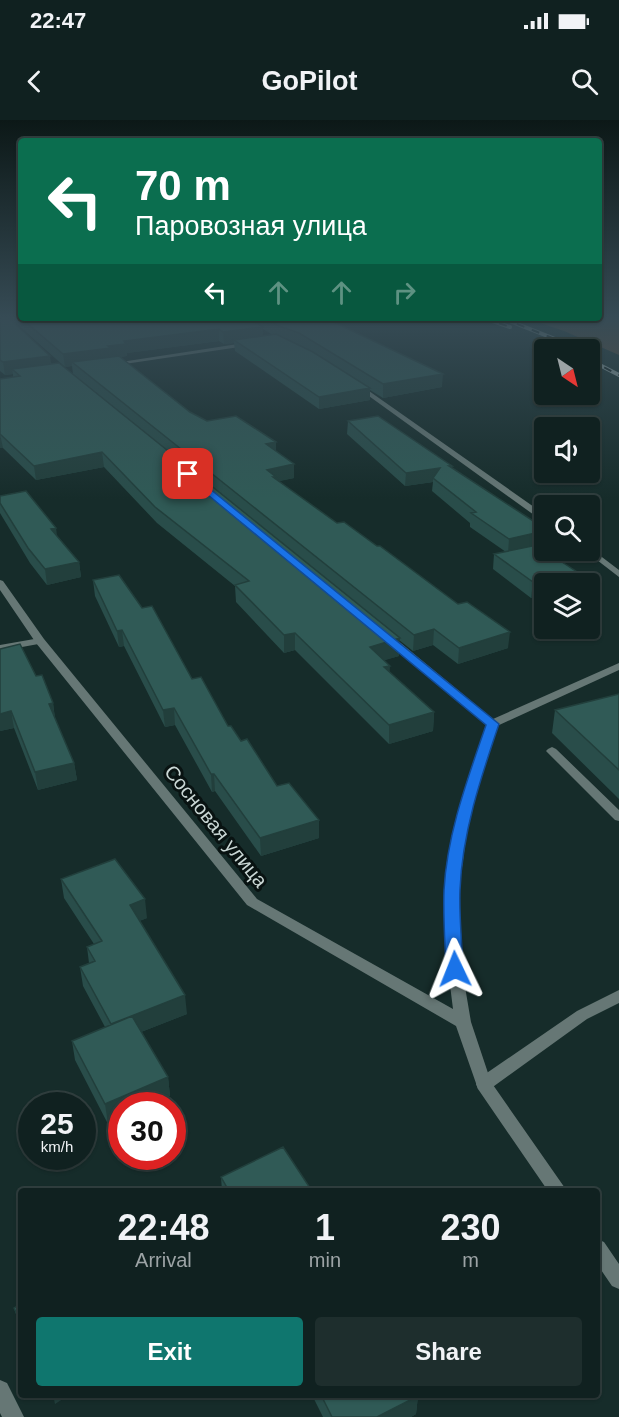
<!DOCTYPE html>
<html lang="en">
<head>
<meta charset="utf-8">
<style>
	:root { --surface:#102120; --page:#1e2e2d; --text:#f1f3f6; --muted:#9ca3a5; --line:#303e3e; --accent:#0f766e }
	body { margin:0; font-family:Arial,sans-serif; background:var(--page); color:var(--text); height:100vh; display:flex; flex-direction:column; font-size:22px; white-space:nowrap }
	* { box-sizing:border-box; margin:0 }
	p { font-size:20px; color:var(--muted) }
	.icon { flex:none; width:33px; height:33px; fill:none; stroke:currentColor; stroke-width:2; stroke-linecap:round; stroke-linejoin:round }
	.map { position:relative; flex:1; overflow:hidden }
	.drawer { position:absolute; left:18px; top:1068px; width:582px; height:210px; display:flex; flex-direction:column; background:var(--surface); border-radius:6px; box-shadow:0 2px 4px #0004,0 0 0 2px var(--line) }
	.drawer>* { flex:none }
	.hud { position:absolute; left:18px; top:18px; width:584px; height:183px; border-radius:6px; box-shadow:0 2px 4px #0004,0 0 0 2px var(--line); background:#0b6e4f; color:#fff; overflow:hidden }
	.needle { width:39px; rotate:145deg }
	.controls { position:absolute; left:534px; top:219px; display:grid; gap:12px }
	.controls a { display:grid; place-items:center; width:66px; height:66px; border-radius:6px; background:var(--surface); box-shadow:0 2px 4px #0004,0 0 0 2px var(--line); font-size:30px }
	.speed { position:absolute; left:18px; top:972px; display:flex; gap:12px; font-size:30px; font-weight:700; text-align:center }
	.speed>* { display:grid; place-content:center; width:78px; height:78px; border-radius:50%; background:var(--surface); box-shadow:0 2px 4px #0004,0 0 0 2px var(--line); line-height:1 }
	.speed small { font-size:15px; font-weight:400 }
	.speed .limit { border:9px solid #d22; background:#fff; color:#111 }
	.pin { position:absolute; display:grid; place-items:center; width:51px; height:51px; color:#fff; margin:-26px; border-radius:12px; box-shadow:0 3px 9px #0006 }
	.me { position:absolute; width:66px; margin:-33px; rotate:358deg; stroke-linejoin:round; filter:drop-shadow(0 0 4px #0008) }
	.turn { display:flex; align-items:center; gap:21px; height:126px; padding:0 18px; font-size:27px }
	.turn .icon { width:78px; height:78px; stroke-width:2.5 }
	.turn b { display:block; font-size:42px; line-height:51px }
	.lanes { display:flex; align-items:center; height:57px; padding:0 18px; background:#0003; justify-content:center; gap:30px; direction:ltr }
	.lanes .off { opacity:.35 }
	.eta { display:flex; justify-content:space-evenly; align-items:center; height:102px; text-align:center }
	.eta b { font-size:36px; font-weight:700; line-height:42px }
	.cta { display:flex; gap:12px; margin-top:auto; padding:12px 18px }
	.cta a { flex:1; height:69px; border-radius:6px; background:var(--accent); color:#fff; font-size:24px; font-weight:700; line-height:69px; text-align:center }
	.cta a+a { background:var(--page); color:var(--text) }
	.status { display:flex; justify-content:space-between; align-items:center; height:42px; padding:0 30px; background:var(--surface); direction:ltr }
	.status svg { height:16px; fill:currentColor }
	header { display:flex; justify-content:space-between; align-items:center; height:78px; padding:0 18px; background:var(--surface); font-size:27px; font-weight:700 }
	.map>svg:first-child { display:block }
	.forest { fill:#694e3b }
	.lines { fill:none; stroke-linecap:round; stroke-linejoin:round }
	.lane { fill:#667775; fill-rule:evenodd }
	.street { fill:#667775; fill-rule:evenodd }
	.rail-casing { stroke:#aebdbb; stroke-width:4 }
	.rail { stroke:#091312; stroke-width:2; stroke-dasharray:8; stroke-linecap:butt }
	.wall { fill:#294d4a; fill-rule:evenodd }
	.shaded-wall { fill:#223f3c }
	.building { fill:#305a56; stroke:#223f3c; stroke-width:1.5 }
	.route { fill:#1a73e8; stroke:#114b97; stroke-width:1.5 }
	.labels { text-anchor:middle; stroke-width:6; stroke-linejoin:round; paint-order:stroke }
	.street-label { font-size:20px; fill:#cad7d5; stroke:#091312 }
</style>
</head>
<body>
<div class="status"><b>22:47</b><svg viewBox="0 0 49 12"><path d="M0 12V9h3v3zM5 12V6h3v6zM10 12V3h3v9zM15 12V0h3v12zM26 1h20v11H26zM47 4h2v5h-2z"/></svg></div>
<header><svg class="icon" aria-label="back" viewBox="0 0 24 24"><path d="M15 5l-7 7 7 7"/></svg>GoPilot<svg class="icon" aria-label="search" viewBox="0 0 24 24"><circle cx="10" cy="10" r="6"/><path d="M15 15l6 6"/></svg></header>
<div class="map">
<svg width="619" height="1297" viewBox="0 0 619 1297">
	<rect width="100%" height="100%" fill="#162c2a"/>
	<path class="forest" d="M 599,197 L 619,197 L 619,235 L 564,211 L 526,198 L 551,198 L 563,202 Z"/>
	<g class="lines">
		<path class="lane" d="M 40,518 L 45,521 L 44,523 L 0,531 L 0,525 Z
			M 552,627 L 556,629 L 619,690 L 619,701 L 615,700 L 546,631 L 548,629 Z
			M 619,870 L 619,883 L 587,899 L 490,969 L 484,971 L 478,969 L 476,964 L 478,959 L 577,891 Z"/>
		<path class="street" d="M 251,222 L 253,225 L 111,246 L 108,244 Z
			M 355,264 L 359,264 L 544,394 L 544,400 L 541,400 L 355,266 Z
			M 590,428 L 619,450 L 619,457 L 584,430 L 590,430 Z
			M 0,460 L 3,461 L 44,519 L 257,779 L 453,889 L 448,849 L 445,769 L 456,704 L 466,665 L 486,605 L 382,517 L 383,515 L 391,515 L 493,599 L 619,543 L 619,550 L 497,606 L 478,665 L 468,704 L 459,769 L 462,849 L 471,902 L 491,962 L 567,1071 L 548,1071 L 478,969 L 456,906 L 247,785 L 36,523 L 0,470 Z
			M 597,1119 L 604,1122 L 619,1144 L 619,1169 L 612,1166 L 597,1144 Z
			M 0,1260 L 7,1263 L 24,1297 L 2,1297 L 0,1293 Z"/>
		<g class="rail-casing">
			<path id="rail" d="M 484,198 L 510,207
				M 502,198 L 583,230
				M 590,240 L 619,255"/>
		</g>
		<use href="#rail" class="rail"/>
	</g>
	<path class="wall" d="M 0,197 L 51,244 L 194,352 L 73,254 L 72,246 L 65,247 L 9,197 L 21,197 L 71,201 L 94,198 L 325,198 L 442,267 L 383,278 L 370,270 L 370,280 L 319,289 L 235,231 L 234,223 L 224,224 L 219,221 L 127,233 L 127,236 L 120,237 L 190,292 L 207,301 L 276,331 L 294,358 L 278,361 L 508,528 L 458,544 L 433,525 L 413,531 L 399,520 L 399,536 L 384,540 L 389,552 L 434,592 L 433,611 L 389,624 L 295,530 L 284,533 L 236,482 L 235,466 L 157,403 L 104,347 L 36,360 L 3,328 L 0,328 L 0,259 L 13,257 L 13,254 L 5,255 L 0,251 ZM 263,209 L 273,215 L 263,216 Z
		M 348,301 L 452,346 L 452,349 L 544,408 L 544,425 L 539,426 L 544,464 L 544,474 L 531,478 L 493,449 L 494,434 L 506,432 L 470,407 L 470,403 L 432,371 L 433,362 L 405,366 L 347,314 Z
		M 0,376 L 57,417 L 79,442 L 81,457 L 47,465 L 30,443 L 0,393 Z
		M 93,460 L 192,559 L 228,606 L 277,666 L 319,700 L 319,718 L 261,736 L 215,671 L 212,672 L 175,605 L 165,607 L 124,526 L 119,527 L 95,476 Z
		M 36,556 L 53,583 L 55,598 L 74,643 L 77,660 L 38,670 L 14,608 L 0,611 Z
		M 619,574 L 619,679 L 552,613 L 555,590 Z
		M 61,759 L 147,798 L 139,801 L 187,894 L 141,912 L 168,957 L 170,976 L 122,986 L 122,998 L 108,1004 L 75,940 L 72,921 L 105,907 L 83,866 L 80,847 L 89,843 L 87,827 L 94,824 L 64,778 Z
		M 221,1057 L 312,1071 L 222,1071 Z
		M 21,1184 L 21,1210 L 14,1188 Z
		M 312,1275 L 417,1275 L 418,1276 L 416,1294 L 411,1297 L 323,1297 Z"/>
	<path class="shaded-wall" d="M 263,207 L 263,219 L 234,220 L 234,223 L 224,224 L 223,212 Z
		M 219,209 L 219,221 L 127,233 L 127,236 L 72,242 L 72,246 L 65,247 L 63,234 L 108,226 L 124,221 Z
		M 50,236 L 52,248 L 12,249 L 13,254 L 5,255 L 3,242 Z
		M 443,254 L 442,267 L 383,278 L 383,264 Z
		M 370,268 L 370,280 L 319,289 L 319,277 Z
		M 0,314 L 3,328 L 0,328 Z
		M 276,322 L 276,335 L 266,324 Z
		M 102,332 L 104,347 L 36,360 L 34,346 Z
		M 294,344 L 294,358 L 276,362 L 267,350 Z
		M 440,348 L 433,358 L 433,362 L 405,366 L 406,353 Z
		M 56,408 L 58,422 L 51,409 Z
		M 544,411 L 544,425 L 508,433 L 509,419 Z
		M 79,442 L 81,457 L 47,465 L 45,449 Z
		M 577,452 L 575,464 L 544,464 L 544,474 L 531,478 L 533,462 Z
		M 434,509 L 433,525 L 413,531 L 414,515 Z
		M 122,510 L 124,526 L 119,527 L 117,511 Z
		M 510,512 L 508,528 L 458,544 L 459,528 Z
		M 295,513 L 295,530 L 284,533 L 284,515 Z
		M 400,518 L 399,536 L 369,545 L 370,527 Z
		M 390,546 L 389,564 L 384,547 Z
		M 53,583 L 55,600 L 49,584 Z
		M 174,588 L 175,605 L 165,607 L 163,590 Z
		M 11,591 L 14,608 L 0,611 L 0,594 Z
		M 434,592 L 433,611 L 389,624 L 389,605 Z
		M 74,643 L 77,660 L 38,670 L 35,652 Z
		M 211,654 L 214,654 L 215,671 L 212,672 Z
		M 319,700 L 319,718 L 261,736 L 260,718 Z
		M 145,779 L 147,798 L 132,804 L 130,785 Z
		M 185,875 L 187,894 L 113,923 L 111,904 Z
		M 168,957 L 170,976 L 149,986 L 122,986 L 122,998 L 108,1004 L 105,984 Z
		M 53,1275 L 69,1275 L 55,1284 Z
		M 418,1276 L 416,1294 L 411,1297 L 377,1297 Z"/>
	<path class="building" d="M 0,197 L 8,197 L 50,236 L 3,242 L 0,240 Z
		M 21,198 L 67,198 L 71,201 L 94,198 L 248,198 L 263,207 L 223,212 L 219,209 L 124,221 L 126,224 L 108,226 L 111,228 L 63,234 Z
		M 264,198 L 325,198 L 443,254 L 383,264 L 299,213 L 279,206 Z
		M 276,214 L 313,232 L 370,268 L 319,277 L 234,220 Z
		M 119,236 L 190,292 L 207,301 L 236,296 L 276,322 L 266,324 L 294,344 L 267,350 L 276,357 L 273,357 L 337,403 L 344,402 L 377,426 L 380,426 L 458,484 L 467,482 L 510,512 L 459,528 L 434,509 L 414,515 L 72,242 Z
		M 59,243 L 400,518 L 370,527 L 390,546 L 384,547 L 434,592 L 389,605 L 295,513 L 284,515 L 235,465 L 249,461 L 155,387 L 102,332 L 34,346 L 0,314 L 0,259 L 20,256 L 12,249 Z
		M 378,296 L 452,346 L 449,346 L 544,408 L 544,411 L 509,419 L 471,393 L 476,392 L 433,358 L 440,348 L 406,353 L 348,301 Z
		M 26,371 L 56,408 L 51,409 L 79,442 L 45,449 L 28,428 L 0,383 L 0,376 Z
		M 537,425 L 544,430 L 577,452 L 533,462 L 494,434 Z
		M 119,455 L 142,488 L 152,486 L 192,559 L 201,557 L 228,606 L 231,606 L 241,621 L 247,619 L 277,666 L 289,663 L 319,700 L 260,718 L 214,654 L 211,654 L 174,588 L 163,590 L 122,510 L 117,511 L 93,460 Z
		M 20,524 L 36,556 L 42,555 L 53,583 L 49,584 L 74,643 L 35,652 L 11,591 L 0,594 L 0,529 Z
		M 619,574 L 619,650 L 555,590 Z
		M 115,739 L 145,779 L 130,785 L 185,875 L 111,904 L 80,847 L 95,841 L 87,827 L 102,821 L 61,759 Z
		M 132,896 L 168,957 L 105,984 L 72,921 Z
		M 283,1027 L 312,1071 L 229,1071 L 221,1057 Z
		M 21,1184 L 21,1202 L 14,1188 Z
		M 321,1275 L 417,1275 L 418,1276 L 377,1297 L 332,1297 Z"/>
	<linearGradient id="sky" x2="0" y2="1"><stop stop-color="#0c1817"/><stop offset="0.52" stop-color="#364b55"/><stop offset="1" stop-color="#364b55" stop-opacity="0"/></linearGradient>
	<rect width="619" height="379" fill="url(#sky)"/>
	<path class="route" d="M 188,351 L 499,604 C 481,657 462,713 460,770 C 459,796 462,823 463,849 L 461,853 L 449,853 L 446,849 C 445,823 443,796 444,770 C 447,713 468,658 486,605 L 185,356 L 183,354 Z"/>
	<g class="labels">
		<g class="street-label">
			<text transform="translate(216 706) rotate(51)" y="7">Сосновая улица</text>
		</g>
	</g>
</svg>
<div class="controls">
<a><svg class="needle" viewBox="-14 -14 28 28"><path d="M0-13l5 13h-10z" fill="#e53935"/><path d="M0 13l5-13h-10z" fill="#9ca3a5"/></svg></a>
<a><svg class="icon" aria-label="sound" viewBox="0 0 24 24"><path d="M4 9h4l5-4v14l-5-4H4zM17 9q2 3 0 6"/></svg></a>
<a><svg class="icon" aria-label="search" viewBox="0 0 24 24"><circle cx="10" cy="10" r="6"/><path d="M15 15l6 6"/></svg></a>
<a><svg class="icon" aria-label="layers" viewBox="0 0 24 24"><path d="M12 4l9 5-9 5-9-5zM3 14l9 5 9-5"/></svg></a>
</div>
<div class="speed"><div>25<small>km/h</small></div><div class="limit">30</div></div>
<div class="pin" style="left:188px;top:354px;background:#d93025"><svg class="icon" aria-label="arrive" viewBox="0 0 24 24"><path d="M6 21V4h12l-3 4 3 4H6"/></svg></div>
<svg class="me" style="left:455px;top:849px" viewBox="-20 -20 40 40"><path d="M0-17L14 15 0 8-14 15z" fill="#1a73e8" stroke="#fff" stroke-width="4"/></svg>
<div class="hud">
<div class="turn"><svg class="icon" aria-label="left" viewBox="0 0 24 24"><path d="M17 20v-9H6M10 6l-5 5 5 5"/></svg><div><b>70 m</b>Паровозная улица</div></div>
<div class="lanes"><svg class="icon" aria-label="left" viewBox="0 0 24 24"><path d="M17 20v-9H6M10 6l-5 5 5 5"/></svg><svg class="icon off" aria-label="ahead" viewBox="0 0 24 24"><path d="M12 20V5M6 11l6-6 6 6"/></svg><svg class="icon off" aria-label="ahead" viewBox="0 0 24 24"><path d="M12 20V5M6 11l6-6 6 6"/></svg><svg class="icon off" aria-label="right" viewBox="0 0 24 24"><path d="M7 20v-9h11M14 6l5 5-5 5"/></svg></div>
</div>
<section class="drawer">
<div class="eta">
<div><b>22:48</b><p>Arrival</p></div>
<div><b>1</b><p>min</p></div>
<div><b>230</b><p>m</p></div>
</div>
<div class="cta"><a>Exit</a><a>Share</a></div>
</section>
</div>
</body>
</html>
